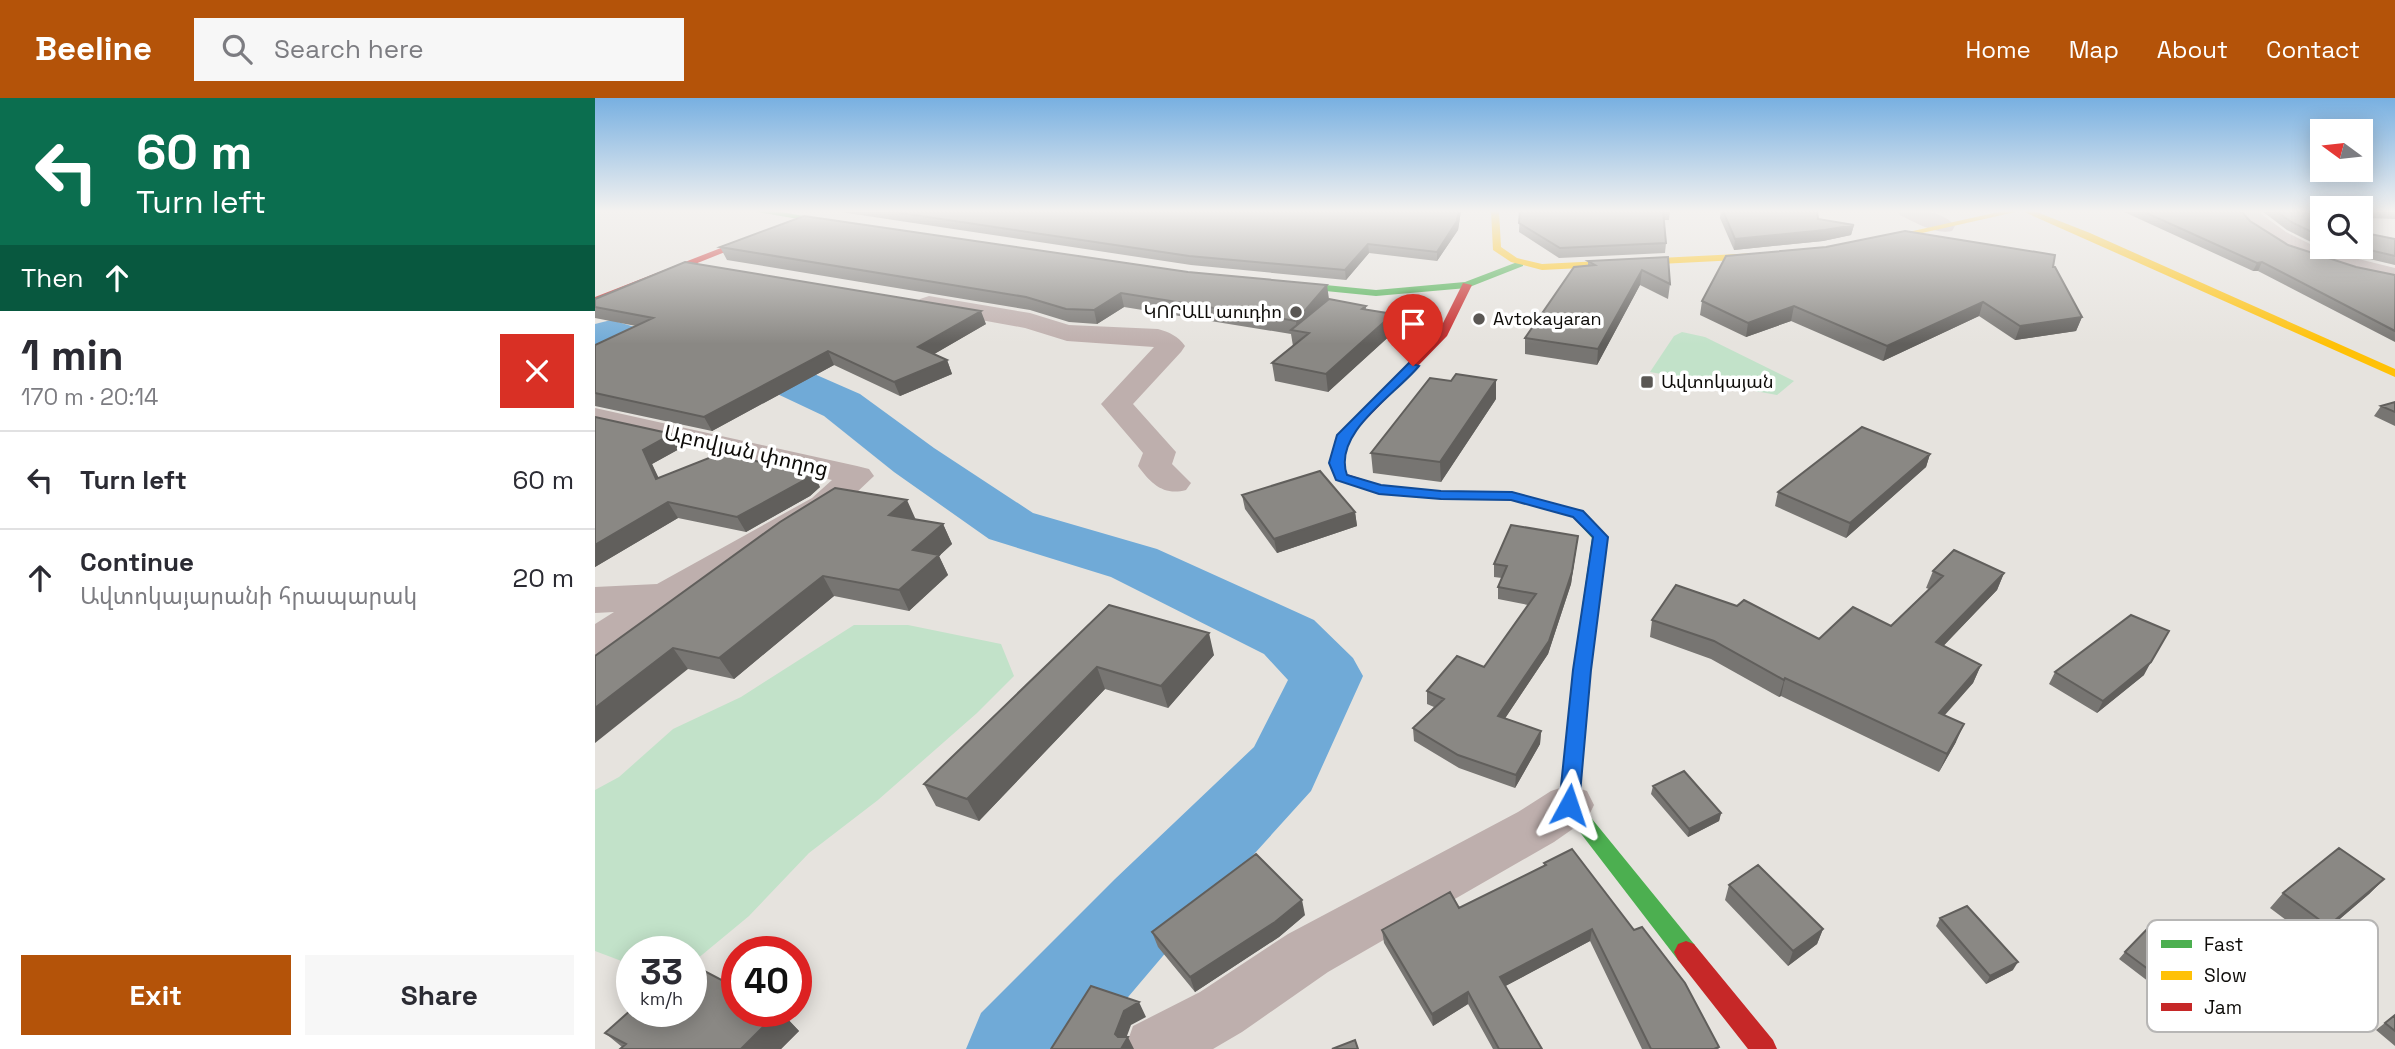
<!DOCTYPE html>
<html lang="en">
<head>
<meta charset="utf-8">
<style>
	:root { --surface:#fff; --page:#f7f7f7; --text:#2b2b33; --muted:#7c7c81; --line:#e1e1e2; --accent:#b45309 }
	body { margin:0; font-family:"Space Grotesk","Noto Sans Armenian",sans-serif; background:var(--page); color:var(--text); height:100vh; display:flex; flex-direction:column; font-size:26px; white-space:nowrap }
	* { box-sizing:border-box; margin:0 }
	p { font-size:23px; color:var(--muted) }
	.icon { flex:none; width:38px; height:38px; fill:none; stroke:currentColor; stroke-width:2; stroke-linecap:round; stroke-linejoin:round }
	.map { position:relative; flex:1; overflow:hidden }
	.panel { display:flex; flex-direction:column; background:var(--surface); width:595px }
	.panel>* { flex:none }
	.top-card { background:#0b6e4f; color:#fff; overflow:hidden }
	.needle { width:46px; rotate:285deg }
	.fabs { position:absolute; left:1715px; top:21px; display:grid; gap:14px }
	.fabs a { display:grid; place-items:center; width:63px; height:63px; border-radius:0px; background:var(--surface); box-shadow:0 4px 18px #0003; font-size:35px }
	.speed { position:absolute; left:21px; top:838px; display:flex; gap:14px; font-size:35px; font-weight:700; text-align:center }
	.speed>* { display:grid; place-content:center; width:91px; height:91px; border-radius:50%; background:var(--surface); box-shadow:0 4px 18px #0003; line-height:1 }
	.speed small { font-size:18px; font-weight:400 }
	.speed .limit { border:10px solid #d22; background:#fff; color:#111 }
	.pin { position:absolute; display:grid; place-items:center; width:60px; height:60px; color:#fff; margin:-72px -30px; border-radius:50% 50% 50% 0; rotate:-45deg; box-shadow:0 0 7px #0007 }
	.pin .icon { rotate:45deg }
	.me { position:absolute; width:77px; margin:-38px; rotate:5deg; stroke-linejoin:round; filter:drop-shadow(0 0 5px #0008) }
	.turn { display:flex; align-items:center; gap:24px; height:147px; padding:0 21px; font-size:32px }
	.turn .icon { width:91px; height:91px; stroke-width:2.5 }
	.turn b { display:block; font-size:49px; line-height:60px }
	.then { display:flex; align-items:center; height:66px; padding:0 21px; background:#0003; gap:14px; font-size:26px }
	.round { display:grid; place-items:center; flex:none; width:74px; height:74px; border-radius:0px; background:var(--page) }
	.overview { display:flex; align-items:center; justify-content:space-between; height:119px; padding:0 21px }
	h1 { font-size:42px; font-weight:600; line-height:52px }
	.button { display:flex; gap:14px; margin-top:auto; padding:14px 21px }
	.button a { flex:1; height:80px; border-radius:0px; background:var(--accent); color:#fff; font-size:28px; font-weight:600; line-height:80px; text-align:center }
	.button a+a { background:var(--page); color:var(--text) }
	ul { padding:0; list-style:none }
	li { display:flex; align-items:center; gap:21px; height:98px; padding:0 21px; border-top:2px solid var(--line) }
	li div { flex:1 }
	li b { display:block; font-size:26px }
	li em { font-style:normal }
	header { display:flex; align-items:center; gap:42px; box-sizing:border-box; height:98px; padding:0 35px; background:var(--accent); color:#fff }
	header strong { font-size:33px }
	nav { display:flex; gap:38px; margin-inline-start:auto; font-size:24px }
	.search { width:490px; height:63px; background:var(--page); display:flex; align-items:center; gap:18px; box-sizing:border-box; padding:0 24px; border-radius:0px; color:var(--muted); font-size:26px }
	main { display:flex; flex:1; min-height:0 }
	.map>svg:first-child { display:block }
	.green { fill:#c2e2c9 }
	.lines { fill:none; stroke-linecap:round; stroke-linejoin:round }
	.river { fill:#70aad7; fill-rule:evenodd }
	.street { fill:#beafad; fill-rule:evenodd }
	.fast { fill:#4caf50; fill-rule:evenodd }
	.slow { fill:#ffc107; fill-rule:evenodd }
	.jam { fill:#c62828; fill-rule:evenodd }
	.wall { fill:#777572 }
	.shaded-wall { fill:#615f5c }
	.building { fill:#8a8884; stroke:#615f5c; stroke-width:2 }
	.route { fill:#1a73e8; stroke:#114b97; stroke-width:2 }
	.poi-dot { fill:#5a5754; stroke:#fff; stroke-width:2.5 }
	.labels { text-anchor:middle; stroke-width:7; stroke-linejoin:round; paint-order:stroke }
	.far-poi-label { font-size:18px; fill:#0e0c09; stroke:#fff; text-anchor:start }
	.street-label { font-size:21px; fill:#0e0c09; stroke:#fff }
	.key { fill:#fff; stroke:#b7b6b5; stroke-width:2 }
	.key-label { font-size:19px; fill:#0e0c09 }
</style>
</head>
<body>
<header>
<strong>Beeline</strong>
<div class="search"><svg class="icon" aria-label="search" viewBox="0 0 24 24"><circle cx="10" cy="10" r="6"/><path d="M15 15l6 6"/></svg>Search here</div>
<nav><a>Home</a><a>Map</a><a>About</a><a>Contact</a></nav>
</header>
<main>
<section class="panel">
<div class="top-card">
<div class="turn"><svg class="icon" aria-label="left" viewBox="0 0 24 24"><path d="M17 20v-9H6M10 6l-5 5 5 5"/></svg><div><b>60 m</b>Turn left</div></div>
<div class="then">Then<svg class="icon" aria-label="ahead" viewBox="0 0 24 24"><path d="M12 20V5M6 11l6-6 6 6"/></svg></div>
</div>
<div class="overview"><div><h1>1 min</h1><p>170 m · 20:14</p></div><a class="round" style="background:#d93025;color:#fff"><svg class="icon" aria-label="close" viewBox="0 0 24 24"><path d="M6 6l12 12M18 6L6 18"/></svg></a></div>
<ul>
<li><svg class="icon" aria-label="left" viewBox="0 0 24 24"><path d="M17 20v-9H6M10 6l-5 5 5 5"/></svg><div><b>Turn left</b></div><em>60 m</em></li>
<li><svg class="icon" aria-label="ahead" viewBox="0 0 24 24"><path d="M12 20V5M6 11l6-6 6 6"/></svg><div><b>Continue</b><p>Ավտոկայարանի հրապարակ</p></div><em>20 m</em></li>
</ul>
<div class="button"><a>Exit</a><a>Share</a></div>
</section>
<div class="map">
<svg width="1800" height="951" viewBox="0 0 1800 951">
	<rect width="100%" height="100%" fill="#e6e3de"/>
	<path class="green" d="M 1087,234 L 1110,239 L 1199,283 L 1182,297 L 1055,274 L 1079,238 Z
		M 259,527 L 313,527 L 406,546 L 419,578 L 382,615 L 283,702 L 214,755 L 154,818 L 96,866 L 96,854 L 37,854 L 37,867 L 0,853 L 0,692 L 24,679 L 78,631 L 146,599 Z"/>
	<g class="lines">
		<path class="river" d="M 16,222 L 88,243 L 185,261 L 265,296 L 339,350 L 438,415 L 562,451 L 719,522 L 758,560 L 768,578 L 716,693 L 584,839 L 489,951 L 371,951 L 386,915 L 520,781 L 659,649 L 693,582 L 669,556 L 516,479 L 394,441 L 299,374 L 229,318 L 155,283 L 82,270 L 0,246 L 0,226 Z"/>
		<path class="street" d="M 1302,113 C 1320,113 1347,111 1360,128 L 1357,133 C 1340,137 1320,124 1305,117 Z
			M 1639,113 L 1662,113 L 1691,134 L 1727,152 L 1800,170 L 1800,184 C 1748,174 1671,159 1639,113 Z
			M 334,198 L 435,215 L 474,227 L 563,231 C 574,234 583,238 590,248 L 586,254 L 538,306 L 581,354 L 577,366 L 596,385 L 591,392 C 569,398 556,386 543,368 L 548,355 L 506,306 L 559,249 L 472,243 L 430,230 L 325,211 L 321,206 L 325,201 Z
			M 0,310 L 262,368 L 274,371 L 279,378 L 241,414 L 84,508 L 15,556 L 0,560 L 0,526 L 19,514 L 0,515 L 0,489 L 62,486 L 217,400 L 237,382 L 0,328 Z
			M 974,687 L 992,693 L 999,707 L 992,721 L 959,744 L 733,874 L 647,934 L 618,951 L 530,951 L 538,928 L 605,894 L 693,836 L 923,714 L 956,693 Z"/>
		<path class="fast" d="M 157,113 L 180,113 L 260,127 L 256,130 Z
			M 925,163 L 928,164 L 928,168 L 872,190 L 781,198 L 680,188 L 675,185 L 680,182 L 781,192 L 870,184 Z
			M 949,403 L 988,413 L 1013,439 L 996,572 L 984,705 L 1099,846 L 1103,854 L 1099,862 L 1091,865 L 1083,862 L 964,707 L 978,572 L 997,440 L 978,419 L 944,410 L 942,407 Z"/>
		<path class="slow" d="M 896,113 L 904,113 L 906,149 L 922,160 L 947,166 L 1182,154 L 1187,157 L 1182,160 L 947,172 L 916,164 L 898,152 Z
			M 1408,113 L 1425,113 L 1269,148 L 1264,145 Z
			M 1427,113 L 1439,113 L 1495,135 L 1800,271 L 1800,279 Z"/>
		<path class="jam" d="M 172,132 L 180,134 L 0,206 L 0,199 Z
			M 868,185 L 877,187 L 852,238 L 755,338 L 748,364 L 752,376 L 785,387 L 846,393 L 917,394 L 954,404 L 956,407 L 954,410 L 949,411 L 916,402 L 846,401 L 784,395 L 741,382 L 734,364 L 742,337 L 843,235 Z
			M 1091,843 L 1099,846 L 1178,942 L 1182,951 L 1153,951 L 1083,862 L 1079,854 L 1083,846 Z"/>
	</g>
	<path class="wall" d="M 239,113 L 866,113 L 863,132 L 842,163 L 774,155 L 751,182 L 596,167 Z
		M 925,113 L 1075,113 L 1074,122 L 1069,122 L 1071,145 L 1070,155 L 964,160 L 924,134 Z
		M 1126,113 L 1222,113 L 1223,121 L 1259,127 L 1256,137 L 1228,143 L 1139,152 L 1125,120 Z
		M 1527,113 L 1646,113 L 1655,123 L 1693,147 L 1761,169 L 1800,177 L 1800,244 L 1663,173 L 1658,173 Z
		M 1667,113 L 1727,113 L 1727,149 L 1766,149 L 1766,113 L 1800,113 L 1800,121 L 1773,120 L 1770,135 L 1800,141 L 1800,167 L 1728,150 L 1692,132 Z
		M 125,149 L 734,201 L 732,203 L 771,208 L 771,211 L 800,233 L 733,294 L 680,283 L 677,265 L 698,248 L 696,236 L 529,209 L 502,226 L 474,224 L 435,212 L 132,162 Z
		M 1073,159 L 1075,186 L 1073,201 L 1045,187 L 1002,267 L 930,256 L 930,240 L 993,168 L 993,163 Z
		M 1458,169 L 1487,219 L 1481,233 L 1420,242 L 1384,218 L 1288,263 L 1196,223 L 1151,239 L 1105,217 L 1107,203 Z
		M 0,201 L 391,226 L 339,256 L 352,262 L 357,276 L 305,298 L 239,267 L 117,333 L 0,308 L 0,247 L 41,228 L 0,220 Z
		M 901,301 L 846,384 L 778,375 L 776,355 Z
		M 1800,304 L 1800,328 L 1779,318 L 1786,308 Z
		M 0,319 L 86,350 L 57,366 L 63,380 L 225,389 L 215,398 L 151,434 L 83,420 L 0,469 Z
		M 1335,356 L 1331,369 L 1251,440 L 1180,408 L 1183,394 Z
		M 647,397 L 760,414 L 762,428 L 682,455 L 650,411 Z
		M 321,422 L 348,426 L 357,446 L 344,458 L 353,477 L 314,513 L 239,498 L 139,581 L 93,571 L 0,558 Z
		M 983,438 L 976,486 L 953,556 L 910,620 L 946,633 L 945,646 L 920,690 L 864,670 L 819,643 L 818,630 L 839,609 L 832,606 L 832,593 L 889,569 L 933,507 L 903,501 L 903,489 L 907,480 L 899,479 L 899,466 Z
		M 1338,473 L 1409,475 L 1402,492 L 1348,548 L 1386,567 L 1378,585 L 1350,617 L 1361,644 L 1344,674 L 1186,598 L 1184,599 L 1116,561 L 1055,539 L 1057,522 L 1142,508 L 1224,541 L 1296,528 L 1334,491 L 1331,490 Z
		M 514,507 L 619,557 L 573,610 L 510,591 L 384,723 L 341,708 L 329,686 Z
		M 1460,574 L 1549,577 L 1502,615 L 1454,586 Z
		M 1058,688 L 1126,715 L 1124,723 L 1093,739 L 1056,696 Z
		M 949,765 L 1124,951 L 1047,951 L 995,843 L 910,888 L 947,951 L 898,951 L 873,906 L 838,928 L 789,845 L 787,832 L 864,810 L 949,769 Z
		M 1789,781 L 1774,796 L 1719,843 L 1675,810 L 1688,795 Z
		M 1134,787 L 1228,831 L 1222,846 L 1193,868 L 1130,802 Z
		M 710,817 L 684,839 L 600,894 L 563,849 L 557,834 Z
		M 1345,820 L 1418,872 L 1391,886 L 1341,828 Z
		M 1530,854 L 1605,865 L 1575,900 L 1524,861 Z
		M 142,914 L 186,914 L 204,933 L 186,951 L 25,951 L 27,949 L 10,935 Z
		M 1800,917 L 1800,948 L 1781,932 Z"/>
	<path class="shaded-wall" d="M 864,113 L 866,113 L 863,132 L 842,163 L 842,154 Z
		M 1259,127 L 1256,137 L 1228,143 L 1139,152 L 1140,141 Z
		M 773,146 L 774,155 L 751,182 L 750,172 Z
		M 1667,164 L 1663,173 L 1658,173 L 1662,165 Z
		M 1047,172 L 1045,187 L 1002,267 L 1003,251 Z
		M 732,187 L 734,201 L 706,234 L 702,233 L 701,223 Z
		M 526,195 L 529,209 L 502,226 L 499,212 Z
		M 1388,204 L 1384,218 L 1288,263 L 1292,248 Z
		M 1199,208 L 1196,223 L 1151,239 L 1153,225 Z
		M 386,213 L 391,226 L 329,262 L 323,249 Z
		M 798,216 L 800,233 L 733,294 L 731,276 Z
		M 1487,219 L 1481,233 L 1420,242 L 1425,228 Z
		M 233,253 L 239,267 L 117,333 L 109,319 Z
		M 352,262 L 357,276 L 305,298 L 299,284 Z
		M 901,282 L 901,301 L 846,384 L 845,364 Z
		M 77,336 L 86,350 L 57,366 L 71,395 L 61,381 L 48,352 Z
		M 1335,356 L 1331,369 L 1251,440 L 1255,425 Z
		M 218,374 L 225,389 L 215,398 L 151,434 L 142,419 Z
		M 312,402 L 321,422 L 294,417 Z
		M 73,404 L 83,420 L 0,469 L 0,447 Z
		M 760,414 L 762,428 L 682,455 L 679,441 Z
		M 348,426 L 357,446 L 344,458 L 353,477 L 314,513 L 304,492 L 318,452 Z
		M 983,438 L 976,486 L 953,556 L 903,631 L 903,618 Z
		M 1409,475 L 1402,492 L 1335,562 L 1341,544 Z
		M 228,478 L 239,498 L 139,581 L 124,560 Z
		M 614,535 L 619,557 L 573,610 L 566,588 Z
		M 78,550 L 93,571 L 0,645 L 0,610 Z
		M 1556,564 L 1549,577 L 1502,615 L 1508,603 Z
		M 1386,567 L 1378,585 L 1336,632 L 1344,615 Z
		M 502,569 L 510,591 L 384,723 L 372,701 Z
		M 1190,580 L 1186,598 L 1184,599 L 1189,582 Z
		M 1369,626 L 1361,644 L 1344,674 L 1352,656 Z
		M 946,633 L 945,646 L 920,690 L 921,677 Z
		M 1126,715 L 1124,723 L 1093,739 L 1094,731 Z
		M 1789,781 L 1774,796 L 1719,843 L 1733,828 Z
		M 707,802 L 710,817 L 684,839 L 600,894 L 595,879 Z
		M 997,831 L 995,843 L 905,891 L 905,879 Z
		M 1228,831 L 1222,846 L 1193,868 L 1198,853 Z
		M 1423,864 L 1418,872 L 1391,886 L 1395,878 Z
		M 873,894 L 873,906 L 838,928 L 837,916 Z
		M 544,904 L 551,919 L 536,927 L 529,946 L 533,939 L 539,951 L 526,951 L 520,936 L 529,913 Z
		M 183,914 L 186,914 L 204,933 L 186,951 L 146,951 Z"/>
	<path class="building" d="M 293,113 L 864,113 L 862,123 L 842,154 L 773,146 L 750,172 L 594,158 Z
		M 925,113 L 1068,113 L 1071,145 L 965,150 L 924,125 Z
		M 1128,113 L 1222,113 L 1223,121 L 1259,127 L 1230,132 L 1140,141 Z
		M 1547,113 L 1646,113 L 1655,123 L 1693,147 L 1761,169 L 1800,177 L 1800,233 L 1667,164 L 1662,165 Z
		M 1681,113 L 1727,113 L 1727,139 L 1696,124 Z
		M 1766,113 L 1773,113 L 1770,135 L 1800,141 L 1800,158 L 1762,149 L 1766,149 Z
		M 209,118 L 593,174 L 732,187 L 701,223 L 526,195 L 499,212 L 471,211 L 431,199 L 125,149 Z
		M 1310,133 L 1460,157 L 1458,169 L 1460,169 L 1487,219 L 1425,228 L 1388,204 L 1292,248 L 1199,208 L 1153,225 L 1107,203 L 1131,158 L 1231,149 Z
		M 1073,159 L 1075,186 L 1047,172 L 1003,251 L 930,240 L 979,169 L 1000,167 L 993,163 Z
		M 90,164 L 386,213 L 323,249 L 352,262 L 299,284 L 233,253 L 109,319 L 0,295 L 0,247 L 58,220 L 0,209 L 0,201 Z
		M 734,201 L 771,208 L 767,211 L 798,216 L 731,276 L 677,265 L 714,235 L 696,232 Z
		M 861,276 L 901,282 L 845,364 L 776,355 L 835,280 L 856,283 Z
		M 1800,304 L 1800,314 L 1786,308 Z
		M 0,319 L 77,336 L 48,352 L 61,381 L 124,356 L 218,374 L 208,383 L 142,419 L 73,404 L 0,447 Z
		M 1267,329 L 1335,356 L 1255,425 L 1183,394 Z
		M 725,373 L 760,414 L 679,441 L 647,397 Z
		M 240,390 L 312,402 L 294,417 L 348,426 L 318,452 L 344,457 L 304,492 L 228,478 L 124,560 L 78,550 L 0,610 L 0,558 L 185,424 Z
		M 916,427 L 983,438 L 977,474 L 954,543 L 903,618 L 946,633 L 921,677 L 863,657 L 818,630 L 849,601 L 832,593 L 862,558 L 889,569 L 941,496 L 903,489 L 912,468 L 899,466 Z
		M 1359,452 L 1409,475 L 1341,544 L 1386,567 L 1344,615 L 1369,626 L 1352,656 L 1190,580 L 1189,582 L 1119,543 L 1057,522 L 1081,487 L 1142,508 L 1149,502 L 1224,541 L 1258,509 L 1296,528 L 1348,478 L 1338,473 Z
		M 514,507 L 614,535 L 566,588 L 502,569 L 372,701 L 329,686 Z
		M 1536,517 L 1574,533 L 1556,564 L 1508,603 L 1460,574 Z
		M 1089,673 L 1126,715 L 1094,731 L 1058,688 Z
		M 1744,750 L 1789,781 L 1733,828 L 1688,795 Z
		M 977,751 L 1039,832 L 1047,829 L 1090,885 L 1124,949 L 1119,951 L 1056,951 L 997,831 L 905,879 L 947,951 L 904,951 L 873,894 L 837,916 L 787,832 L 855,794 L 864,810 L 951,767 L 949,765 Z
		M 661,756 L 707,802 L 680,824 L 595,879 L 557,834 Z
		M 1163,767 L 1228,831 L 1198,853 L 1134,787 Z
		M 1372,808 L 1423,864 L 1395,878 L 1345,820 Z
		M 1555,828 L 1605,865 L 1581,892 L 1530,854 Z
		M 96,866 L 142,890 L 142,914 L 183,914 L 146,951 L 25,951 L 31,946 L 10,935 L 37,911 L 37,914 L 96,914 Z
		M 496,888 L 544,904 L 529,913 L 520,936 L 523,939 L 533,939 L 526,951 L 456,951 Z
		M 1800,917 L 1800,933 L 1790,925 Z
		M 760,942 L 763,951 L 737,951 Z"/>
	<linearGradient id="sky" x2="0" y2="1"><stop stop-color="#78b0e1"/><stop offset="0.46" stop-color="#f4f2f0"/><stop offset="1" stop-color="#f4f2f0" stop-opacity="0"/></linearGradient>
	<rect width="1800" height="246" fill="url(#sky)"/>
	<path class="route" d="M 814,265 L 824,268 C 800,297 737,335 752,377 L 786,387 L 846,393 L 917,394 L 988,413 L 1013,439 L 996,572 L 984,707 L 981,713 L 974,715 L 967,713 L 964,707 L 978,572 L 998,439 L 978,419 L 916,402 L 846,401 L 784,396 L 741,382 L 734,365 L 742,337 Z"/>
	<g class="poi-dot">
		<circle cx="701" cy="214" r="7"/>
		<circle cx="884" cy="221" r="7"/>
		<rect x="1045" y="277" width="14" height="14" rx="3.5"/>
	</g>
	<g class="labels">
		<g class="far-poi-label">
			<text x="687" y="220" text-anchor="end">ԿՈՐԱԼԼ աուդիո</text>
			<text x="898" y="227">Avtokayaran</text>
			<text x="1066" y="290">Ավտոկայան</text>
		</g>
		<g class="street-label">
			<text transform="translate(151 353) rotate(13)" y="7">Աբովյան փողոց</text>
		</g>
	</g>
	<rect x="1552" y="822" width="231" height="112" rx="10" class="key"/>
	<rect x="1566" y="842" width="31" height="8" fill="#4caf50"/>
	<rect x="1566" y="873" width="31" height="9" fill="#ffc107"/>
	<rect x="1566" y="905" width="31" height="8" fill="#c62828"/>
	<g class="key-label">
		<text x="1609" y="853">Fast</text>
		<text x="1609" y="884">Slow</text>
		<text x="1609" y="916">Jam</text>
	</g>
</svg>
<div class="fabs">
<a><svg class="needle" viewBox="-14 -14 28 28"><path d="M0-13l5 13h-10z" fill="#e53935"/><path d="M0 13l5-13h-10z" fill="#7c7c81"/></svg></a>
<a><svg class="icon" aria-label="search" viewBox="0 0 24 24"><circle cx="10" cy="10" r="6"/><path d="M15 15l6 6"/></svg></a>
</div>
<div class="speed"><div>33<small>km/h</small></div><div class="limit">40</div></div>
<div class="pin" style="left:818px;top:268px;background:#d93025"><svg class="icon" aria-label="arrive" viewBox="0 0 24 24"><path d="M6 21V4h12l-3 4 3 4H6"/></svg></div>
<svg class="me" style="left:974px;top:707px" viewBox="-20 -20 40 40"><path d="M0-17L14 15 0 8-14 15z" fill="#1a73e8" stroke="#fff" stroke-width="4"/></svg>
</div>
</main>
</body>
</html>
